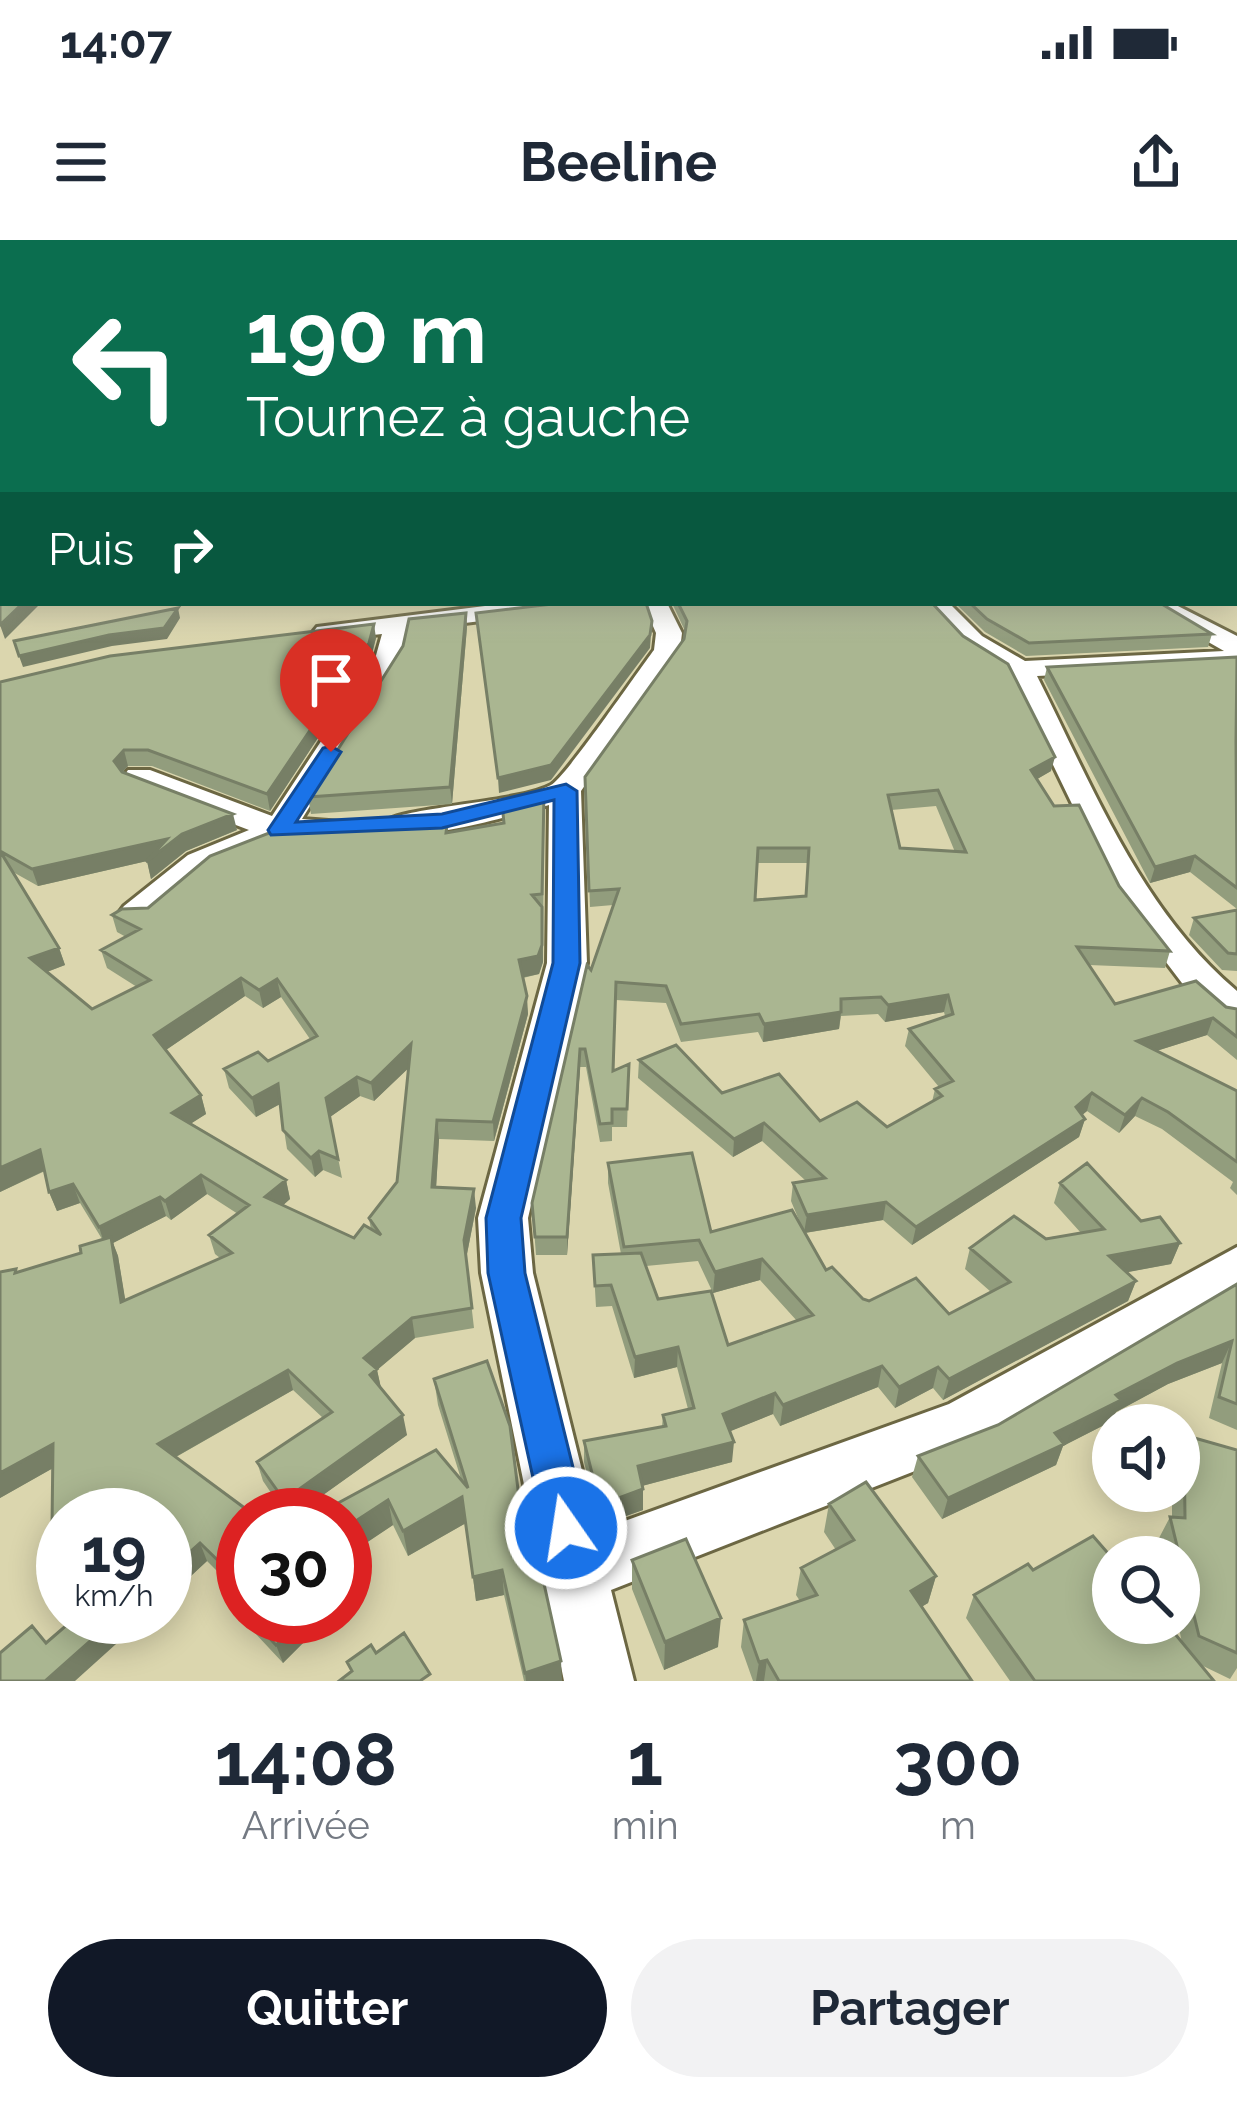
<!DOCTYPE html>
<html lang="fr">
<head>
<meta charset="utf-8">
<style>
	:root { --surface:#fff; --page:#f2f2f3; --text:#1f2937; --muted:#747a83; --accent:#111827 }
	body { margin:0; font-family:Raleway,sans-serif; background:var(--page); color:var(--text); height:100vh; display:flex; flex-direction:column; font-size:45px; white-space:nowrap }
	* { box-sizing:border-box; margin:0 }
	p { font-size:39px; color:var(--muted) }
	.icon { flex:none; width:66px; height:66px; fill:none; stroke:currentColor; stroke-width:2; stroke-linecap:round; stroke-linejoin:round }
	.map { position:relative; height:1441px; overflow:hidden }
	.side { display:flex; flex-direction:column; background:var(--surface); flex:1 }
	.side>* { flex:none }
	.guide { position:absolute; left:0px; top:0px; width:1239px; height:366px; box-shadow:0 6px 30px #0003; background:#0b6e4f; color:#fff; overflow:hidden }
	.buttons { position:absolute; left:1092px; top:1164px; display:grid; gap:24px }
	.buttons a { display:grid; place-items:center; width:108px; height:108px; border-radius:50%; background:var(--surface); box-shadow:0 6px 30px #0003; font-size:60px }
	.speed { position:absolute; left:36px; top:1248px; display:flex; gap:24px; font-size:60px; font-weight:700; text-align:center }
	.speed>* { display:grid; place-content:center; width:156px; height:156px; border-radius:50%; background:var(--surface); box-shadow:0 6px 30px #0003; line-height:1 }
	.speed small { font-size:30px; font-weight:400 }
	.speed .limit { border:18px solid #d22; background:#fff; color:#111 }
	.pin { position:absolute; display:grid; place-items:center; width:102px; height:102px; color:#fff; margin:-123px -51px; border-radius:50% 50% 50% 0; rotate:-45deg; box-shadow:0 0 12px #0007 }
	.pin .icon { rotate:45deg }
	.me { position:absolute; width:132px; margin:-66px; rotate:347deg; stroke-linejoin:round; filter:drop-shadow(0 0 9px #0008) }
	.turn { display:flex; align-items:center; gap:42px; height:252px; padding:0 48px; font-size:54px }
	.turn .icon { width:156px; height:156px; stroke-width:2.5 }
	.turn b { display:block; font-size:84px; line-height:102px }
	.then { display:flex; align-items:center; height:114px; padding:0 48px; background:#0003; gap:24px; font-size:45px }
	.eta { display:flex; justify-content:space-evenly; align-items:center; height:204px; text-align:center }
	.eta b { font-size:72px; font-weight:700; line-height:84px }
	.primary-button { display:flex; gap:24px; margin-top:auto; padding:24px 48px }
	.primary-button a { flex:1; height:138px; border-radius:72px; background:var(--accent); color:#fff; font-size:48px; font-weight:700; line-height:138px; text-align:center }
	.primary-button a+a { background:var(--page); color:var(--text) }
	.status { display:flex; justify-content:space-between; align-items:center; height:84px; padding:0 60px; background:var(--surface); direction:ltr }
	.status svg { height:33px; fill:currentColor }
	header { display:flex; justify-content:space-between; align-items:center; height:156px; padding:0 48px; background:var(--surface); font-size:54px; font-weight:700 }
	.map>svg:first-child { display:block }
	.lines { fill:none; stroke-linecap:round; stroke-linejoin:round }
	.taxiway { fill:#aeaa88; fill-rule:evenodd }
	.street-casing { stroke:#6c6743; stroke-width:6 }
	.highway-casing { stroke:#6c6743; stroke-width:6 }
	.street { fill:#fff; fill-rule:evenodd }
	.highway { fill:#fff; fill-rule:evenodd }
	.wall { fill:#929d7d; fill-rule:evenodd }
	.shaded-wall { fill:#777f66 }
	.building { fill:#aab691; stroke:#777f66; stroke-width:3; fill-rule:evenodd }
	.route { fill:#1a73e8; stroke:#114b97; stroke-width:3 }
</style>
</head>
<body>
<div class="status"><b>14:07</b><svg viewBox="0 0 49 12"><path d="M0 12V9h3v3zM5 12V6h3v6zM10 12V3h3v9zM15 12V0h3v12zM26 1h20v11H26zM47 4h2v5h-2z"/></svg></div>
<header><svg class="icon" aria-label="menu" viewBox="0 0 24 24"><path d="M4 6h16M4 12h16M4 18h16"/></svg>Beeline<svg class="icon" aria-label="share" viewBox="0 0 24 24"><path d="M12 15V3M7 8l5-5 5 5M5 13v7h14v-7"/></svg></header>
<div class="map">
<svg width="1237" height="1441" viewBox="0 0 1237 1441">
	<rect width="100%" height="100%" fill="#dbd6ae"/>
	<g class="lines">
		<path class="taxiway" d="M 1236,228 L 1237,228 L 1237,254 L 1236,254 Z"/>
		<g class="street-casing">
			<path id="street" d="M 509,363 L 583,363 L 571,370 L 407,390 L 401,419 L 302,579 L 342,582 L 347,589 L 342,596 L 284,600 L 212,629 L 150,682 L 124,682 L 118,674 L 124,666 L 188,615 L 249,590 L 128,544 L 123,537 L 128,530 L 150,530 L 272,576 L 375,419 L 382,394 L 326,400 L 317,397 L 313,392 L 317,387 Z
				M 643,363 L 667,363 L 682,393 L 680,410 L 581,551 L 587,723 L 528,978 L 533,1033 L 597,1291 L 949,1164 L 1237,1007 L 1237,1054 L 989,1202 L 611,1350 L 634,1441 L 564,1441 L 481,1033 L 478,978 L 547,723 L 549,565 C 518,574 398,610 378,586 C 394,566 517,564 551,545 C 566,537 638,431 654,410 L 656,393 Z
				M 923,363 L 949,363 L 982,396 L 1025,421 L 1224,411 L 1140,363 L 1172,363 L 1237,396 L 1237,426 L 1037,436 C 1093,547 1140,669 1237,751 L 1237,785 L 1222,781 L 1185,747 L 1118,659 L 1009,434 L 964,406 Z"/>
		</g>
		<g class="highway-casing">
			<path id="highway" d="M 0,266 L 3,266 L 3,286 L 0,286 Z
				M 1236,280 L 1237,280 L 1237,302 L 1236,302 Z"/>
		</g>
		<use href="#street" class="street"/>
		<use href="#highway" class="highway"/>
	</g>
	<path class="wall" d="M 672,363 L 932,363 L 1051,531 L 1037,539 L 1054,566 L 1170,711 L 1165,728 L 1089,725 L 1115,764 L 1226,767 L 1237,769 L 1237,820 L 1207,795 L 1156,811 L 1237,851 L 1237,955 L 1230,948 L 1233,942 L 1162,889 L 1135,876 L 1119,893 L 1087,871 L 1082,875 L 1085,879 L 1079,897 L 912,1005 L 883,980 L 805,993 L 826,1030 L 863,1059 L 949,1074 L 991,1052 L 965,1029 L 970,1008 L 1081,993 L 1054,963 L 1060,943 L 1141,981 L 1180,1003 L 1171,1024 L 1127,1032 L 1136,1041 L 1128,1061 L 943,1160 L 933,1148 L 895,1168 L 878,1147 L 780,1186 L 773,1174 L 730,1191 L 732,1222 L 642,1246 L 643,1270 L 600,1285 L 584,1222 L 584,1201 L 662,1187 L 663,1175 L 688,1169 L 677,1127 L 634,1138 L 612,1066 L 596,1067 L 593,1015 L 621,1014 L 608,943 L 608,923 L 711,992 L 801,985 L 791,961 L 793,943 L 806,941 L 762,901 L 733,917 L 638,838 L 639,820 L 722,853 L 820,881 L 887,887 L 932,862 L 935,849 L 939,847 L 905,806 L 909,789 L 945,776 L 944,772 L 885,782 L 878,774 L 841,776 L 839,789 L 763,802 L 758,792 L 681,802 L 666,763 L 616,760 L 614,830 L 629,824 L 627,887 L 612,887 L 612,901 L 600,902 L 586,827 L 580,827 L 567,1015 L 536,1015 L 532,963 L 591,730 L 613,665 L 590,667 L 585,537 L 684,399 L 685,391 ZM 936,566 L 955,612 L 900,608 L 891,570 ZM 757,623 L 808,623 L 806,656 L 755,660 ZM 698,1021 L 713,1053 L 760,1040 L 797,1081 L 728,1105 L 658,1059 L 646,1026 Z
		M 955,363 L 1160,363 L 1212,394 L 1208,407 L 1026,416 L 985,392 Z
		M 467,387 L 452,564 L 311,574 L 308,557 Z
		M 376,398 L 371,417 L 270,571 L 152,526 L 128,526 L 122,532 L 237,590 L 186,611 L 151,639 L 147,621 L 38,646 L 13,632 L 59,708 L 65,725 L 47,732 L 92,769 L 137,747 L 107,728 L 101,710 L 126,697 L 117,692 L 112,675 L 148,668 L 449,593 L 503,583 L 502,564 L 544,571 L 543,722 L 539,734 L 523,738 L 528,774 L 494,901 L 439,899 L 436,947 L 476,968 L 466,1019 L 474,1088 L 415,1098 L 377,1130 L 381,1148 L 407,1195 L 295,1275 L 286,1275 L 263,1241 L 257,1222 L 323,1178 L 293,1150 L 176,1217 L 243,1275 L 243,1357 L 207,1321 L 165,1360 L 165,1275 L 63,1275 L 62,1306 L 52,1287 L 53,1228 L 0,1258 L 0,1032 L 16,1029 L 17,1032 L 81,1013 L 102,999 L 80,963 L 57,971 L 49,952 L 45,931 L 0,952 L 0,442 ZM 245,756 L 263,768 L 281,757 L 310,799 L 268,821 L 224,829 L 229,848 L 256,877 L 280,864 L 287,909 L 315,937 L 323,930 L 342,938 L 330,877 L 360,856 L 374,861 L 409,827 L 397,942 L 369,978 L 371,990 L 354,998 L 283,965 L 290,959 L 286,940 L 191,883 L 206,874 L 201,855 L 166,810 ZM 207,954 L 238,974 L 209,995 L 215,1014 L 220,1018 L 125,1060 L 118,1016 L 113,1003 L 166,976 L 171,980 Z
		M 1237,417 L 1237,669 L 1190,632 L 1150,643 L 1044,440 L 1047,427 Z
		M 1237,670 L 1237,731 L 1222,730 L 1189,695 L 1194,678 Z
		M 1237,1044 L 1237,1190 L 1209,1178 L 1222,1123 L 1168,1144 L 1116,1172 L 1112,1181 L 1063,1206 L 1056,1225 L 942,1279 L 912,1237 L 918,1216 L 998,1185 Z
		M 434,1139 L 521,1273 L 562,1441 L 524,1441 L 504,1355 L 476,1361 L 466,1283 L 408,1316 L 393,1285 L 345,1317 L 345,1275 L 461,1239 L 438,1165 Z
		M 1184,1195 L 1237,1210 L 1237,1428 L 1230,1439 L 1201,1425 L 1214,1441 L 1010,1441 L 966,1378 L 974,1355 L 1033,1330 L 1182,1403 L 1178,1383 L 1179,1317 L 1162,1317 L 1158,1300 L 1170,1277 L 1172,1277 L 1172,1251 L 1179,1251 L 1179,1204 Z
		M 829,1264 L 936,1336 L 928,1363 L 921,1367 L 972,1441 L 753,1441 L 741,1407 L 744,1380 L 800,1361 L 796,1355 L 801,1328 L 836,1310 L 824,1292 Z
		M 632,1320 L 718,1407 L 664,1430 L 632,1349 Z
		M 247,1377 L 329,1377 L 283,1423 L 253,1391 Z"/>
	<path class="shaded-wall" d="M 23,363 L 41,363 L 5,399 L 0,385 Z
		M 178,368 L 180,378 L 167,399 L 112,406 L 23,427 L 19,416 Z
		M 466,373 L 467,387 L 452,564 L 450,547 Z
		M 652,381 L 650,408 L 551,540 L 499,553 L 498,538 Z
		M 374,384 L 376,398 L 371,417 L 270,571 L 267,554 Z
		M 124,510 L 128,526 L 118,537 L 114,521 Z
		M 1055,517 L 1051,531 L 1027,545 L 1031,530 Z
		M 233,574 L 237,590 L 186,611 L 151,639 L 147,621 L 38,646 L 32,629 L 182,594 Z
		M 1195,616 L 1190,632 L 1150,643 L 1155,627 Z
		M 542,667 L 543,722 L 539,734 L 520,738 L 519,720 Z
		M 59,708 L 65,725 L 36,736 L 30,718 Z
		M 241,738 L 245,756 L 160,814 L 154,795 Z
		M 277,739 L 281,757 L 263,768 L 259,750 Z
		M 948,755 L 944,772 L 885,782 L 888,765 Z
		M 527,756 L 528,774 L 494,901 L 493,882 Z
		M 841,772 L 839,789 L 763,802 L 764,784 Z
		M 1213,778 L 1207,795 L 1131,819 L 1137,801 Z
		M 411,804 L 414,823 L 374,861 L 371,843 Z
		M 580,809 L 580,827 L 567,1015 L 567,997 Z
		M 357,837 L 360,856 L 330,877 L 326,858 Z
		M 278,844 L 282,863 L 256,877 L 252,858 Z
		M 1092,853 L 1087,871 L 1070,885 L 1076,867 Z
		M 201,855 L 206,874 L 178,892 L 172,873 Z
		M 1142,858 L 1135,876 L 1119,893 L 1125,875 Z
		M 1085,879 L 1079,897 L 912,1005 L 916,987 Z
		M 437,880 L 439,899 L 435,966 L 432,947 Z
		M 764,883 L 762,901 L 733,917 L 734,899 Z
		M 40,910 L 48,929 L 0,952 L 0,928 Z
		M 319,911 L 323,930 L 315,937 L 311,918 Z
		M 201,935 L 207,954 L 171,980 L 165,961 Z
		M 286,940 L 290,959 L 270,977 L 265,957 Z
		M 73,944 L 80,963 L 57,971 L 49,952 Z
		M 474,949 L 476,968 L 466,1019 L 464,1000 Z
		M 160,957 L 166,976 L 113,1003 L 118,1016 L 129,1082 L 99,987 Z
		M 886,962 L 883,980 L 804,993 L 807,975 Z
		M 1180,1003 L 1171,1024 L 1102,1037 L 1109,1016 Z
		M 762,1019 L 760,1040 L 713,1053 L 715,1032 Z
		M 1136,1041 L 1128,1061 L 943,1160 L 949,1139 Z
		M 412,1078 L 415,1098 L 377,1130 L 381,1148 L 374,1154 L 364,1118 Z
		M 1232,1101 L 1222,1123 L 1168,1144 L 1116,1172 L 1112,1181 L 1063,1206 L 1056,1225 L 942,1279 L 948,1258 L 1116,1155 L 1177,1123 Z
		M 678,1107 L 677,1127 L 634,1138 L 635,1117 Z
		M 882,1126 L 878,1147 L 780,1186 L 783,1165 Z
		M 938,1127 L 933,1148 L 895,1168 L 899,1147 Z
		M 288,1130 L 293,1150 L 165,1223 L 158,1204 Z
		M 775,1153 L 773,1174 L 721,1195 L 723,1174 Z
		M 403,1175 L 407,1195 L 295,1275 L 288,1275 L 284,1260 Z
		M 734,1202 L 732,1222 L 638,1247 L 638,1226 Z
		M 53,1204 L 62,1223 L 0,1258 L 0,1233 Z
		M 643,1249 L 643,1270 L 600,1285 L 600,1265 Z
		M 462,1257 L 466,1283 L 408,1316 L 403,1291 Z
		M 388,1260 L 393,1285 L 345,1317 L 345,1288 Z
		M 63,1284 L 63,1306 L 62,1306 L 52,1287 Z
		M 200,1303 L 207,1321 L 165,1360 L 165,1334 Z
		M 502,1330 L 504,1355 L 476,1361 L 473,1337 Z
		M 936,1336 L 928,1363 L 903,1378 L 911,1351 Z
		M 117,1377 L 146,1377 L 75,1441 L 45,1441 Z
		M 305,1377 L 329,1377 L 283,1423 L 276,1405 Z
		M 721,1378 L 718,1407 L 664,1430 L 665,1402 Z
		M 767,1420 L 764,1441 L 756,1441 L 759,1422 Z
		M 561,1421 L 562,1441 L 526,1441 L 525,1433 Z"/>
	<path class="building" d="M 0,340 L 3,340 L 3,363 L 23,363 L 0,385 Z
		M 561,363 L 646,363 L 652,381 L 650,395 L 551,525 L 498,538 L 476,373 Z
		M 678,363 L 932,363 L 963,396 L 1008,424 L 1055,517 L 1031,530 L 1054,566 L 1079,565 L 1119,646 L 1170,711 L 1077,707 L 1115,764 L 1196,741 L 1226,767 L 1237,769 L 1237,797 L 1213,778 L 1137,801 L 1237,851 L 1237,922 L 1168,872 L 1142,858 L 1125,875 L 1092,853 L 1076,867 L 1085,879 L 916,987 L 886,962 L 807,975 L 793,943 L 825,938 L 764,883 L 734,899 L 639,820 L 676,805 L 722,853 L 779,834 L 820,881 L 857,862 L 887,887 L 942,856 L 935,849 L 953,841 L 909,789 L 953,774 L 948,755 L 888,765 L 881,757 L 841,759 L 841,772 L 764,784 L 759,774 L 681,784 L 666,746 L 616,742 L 613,831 L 629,824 L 627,869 L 612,869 L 612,883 L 600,884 L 585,809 L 580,809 L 567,997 L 535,997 L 532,963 L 587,725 L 591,730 L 619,649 L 589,651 L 585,537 L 684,399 L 687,381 ZM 938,550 L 966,612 L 900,608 L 888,555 ZM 758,608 L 809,608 L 806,656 L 755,660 Z
		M 970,363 L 1160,363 L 1212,394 L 1029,403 L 987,379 Z
		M 178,368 L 164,388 L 109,395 L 19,416 L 14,401 Z
		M 466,373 L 450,547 L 308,557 L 403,406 L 409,379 Z
		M 374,384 L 369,403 L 267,554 L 148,510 L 124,510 L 114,521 L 122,532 L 233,574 L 182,594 L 146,622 L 167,599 L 32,629 L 0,611 L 59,708 L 30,718 L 92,769 L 150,740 L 101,710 L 140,689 L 112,675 L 122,669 L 148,668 L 210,616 L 282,588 L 448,577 L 446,593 L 504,583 L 502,564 L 544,554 L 542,654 L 532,655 L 542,667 L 542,705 L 538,716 L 519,720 L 527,756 L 493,882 L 437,880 L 432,947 L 474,949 L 464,1000 L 472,1068 L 412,1078 L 364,1118 L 377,1129 L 370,1135 L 403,1175 L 284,1260 L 257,1222 L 332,1172 L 288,1130 L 158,1204 L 254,1275 L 243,1275 L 243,1345 L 200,1303 L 165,1334 L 165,1275 L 63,1275 L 63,1284 L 52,1287 L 53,1204 L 0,1233 L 0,1032 L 16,1029 L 15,1033 L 81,1013 L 80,1006 L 111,997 L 121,1062 L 232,1013 L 209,995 L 249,965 L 201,935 L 165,961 L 160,957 L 99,987 L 73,944 L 49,952 L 40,910 L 0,928 L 0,442 L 110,416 ZM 241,738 L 259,750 L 277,739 L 317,796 L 268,821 L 258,812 L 224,829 L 252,858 L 278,844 L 283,890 L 311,918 L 319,911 L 338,919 L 326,858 L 357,837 L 371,843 L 411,804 L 397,942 L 369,978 L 381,995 L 364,985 L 354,998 L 265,957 L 286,940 L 172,873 L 201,855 L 154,795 Z
		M 1237,417 L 1236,501 L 1237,648 L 1195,616 L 1155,627 L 1047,427 Z
		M 1237,670 L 1237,714 L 1228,713 L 1194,678 Z
		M 692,913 L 711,992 L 792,970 L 826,1030 L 832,1027 L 863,1059 L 869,1061 L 916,1038 L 949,1074 L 1010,1042 L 970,1008 L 1014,976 L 1046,999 L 1104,989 L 1060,943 L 1087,923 L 1141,981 L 1160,977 L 1180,1003 L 1109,1016 L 1136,1041 L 949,1139 L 938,1127 L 899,1147 L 882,1126 L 783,1165 L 775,1153 L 723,1174 L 734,1202 L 638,1226 L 643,1249 L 600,1265 L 584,1201 L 666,1186 L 663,1175 L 694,1168 L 678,1107 L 635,1117 L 611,1045 L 595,1046 L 593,1015 L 641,1013 L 658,1059 L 711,1051 L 728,1105 L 813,1075 L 762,1019 L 715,1032 L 699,1000 L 624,1007 L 608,923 Z
		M 1237,1044 L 1237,1164 L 1219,1157 L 1232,1101 L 1177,1123 L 1116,1155 L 1121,1160 L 1055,1193 L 1064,1204 L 948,1258 L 918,1216 L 998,1185 Z
		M 487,1121 L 510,1186 L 521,1273 L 528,1271 L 561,1421 L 525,1433 L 502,1330 L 473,1337 L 462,1257 L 403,1291 L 388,1260 L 345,1288 L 345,1275 L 316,1275 L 436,1210 L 468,1248 L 434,1139 Z
		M 1184,1195 L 1237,1210 L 1237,1413 L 1199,1396 L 1170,1277 L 1185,1278 Z
		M 866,1242 L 936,1336 L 911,1351 L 972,1441 L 779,1441 L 767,1420 L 759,1422 L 744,1380 L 817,1355 L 801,1328 L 854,1300 L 829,1264 Z
		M 1093,1296 L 1113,1319 L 1113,1383 L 1166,1383 L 1214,1441 L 1035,1441 L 974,1355 L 1028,1324 L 1033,1330 Z
		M 686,1299 L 721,1378 L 665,1402 L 632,1320 Z
		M 76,1377 L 117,1377 L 45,1441 L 0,1441 L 0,1413 L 32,1386 L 46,1403 Z
		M 250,1377 L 305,1377 L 276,1405 Z
		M 404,1393 L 430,1434 L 420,1441 L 339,1441 L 352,1431 L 347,1422 L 371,1405 L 376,1413 Z"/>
	<linearGradient id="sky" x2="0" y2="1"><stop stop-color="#7dbde7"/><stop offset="0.5" stop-color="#efeddb"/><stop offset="1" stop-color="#efeddb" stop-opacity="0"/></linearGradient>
	<rect width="1237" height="402" fill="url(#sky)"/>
	<path class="route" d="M 331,506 L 341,512 L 296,582 L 442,574 L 566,544 L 577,551 L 580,723 L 521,978 L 525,1033 L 588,1288 L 581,1304 L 566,1310 L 550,1304 L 544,1288 L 488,1033 L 486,978 L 553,723 L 554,560 L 442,588 L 271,595 L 268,590 L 323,508 Z"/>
</svg>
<div class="buttons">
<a><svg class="icon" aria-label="sound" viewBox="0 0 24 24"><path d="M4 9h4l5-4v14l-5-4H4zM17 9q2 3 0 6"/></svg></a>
<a><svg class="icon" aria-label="search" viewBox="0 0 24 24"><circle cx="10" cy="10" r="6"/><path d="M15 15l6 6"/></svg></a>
</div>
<div class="speed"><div>19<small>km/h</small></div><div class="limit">30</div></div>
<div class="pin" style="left:331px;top:512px;background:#d93025"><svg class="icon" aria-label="arrive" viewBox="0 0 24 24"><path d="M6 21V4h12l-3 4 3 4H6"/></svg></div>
<svg class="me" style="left:566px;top:1288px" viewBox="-20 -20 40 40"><circle r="17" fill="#1a73e8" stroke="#fff" stroke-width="3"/><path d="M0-11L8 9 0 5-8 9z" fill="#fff"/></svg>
<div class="guide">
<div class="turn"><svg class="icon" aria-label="left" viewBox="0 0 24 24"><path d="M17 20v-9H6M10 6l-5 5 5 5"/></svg><div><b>190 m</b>Tournez à gauche</div></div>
<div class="then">Puis<svg class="icon" aria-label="right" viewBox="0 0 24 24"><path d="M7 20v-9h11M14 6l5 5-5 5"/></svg></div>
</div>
</div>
<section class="side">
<div class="eta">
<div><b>14:08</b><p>Arrivée</p></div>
<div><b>1</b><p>min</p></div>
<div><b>300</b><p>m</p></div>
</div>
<div class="primary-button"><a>Quitter</a><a>Partager</a></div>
</section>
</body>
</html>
